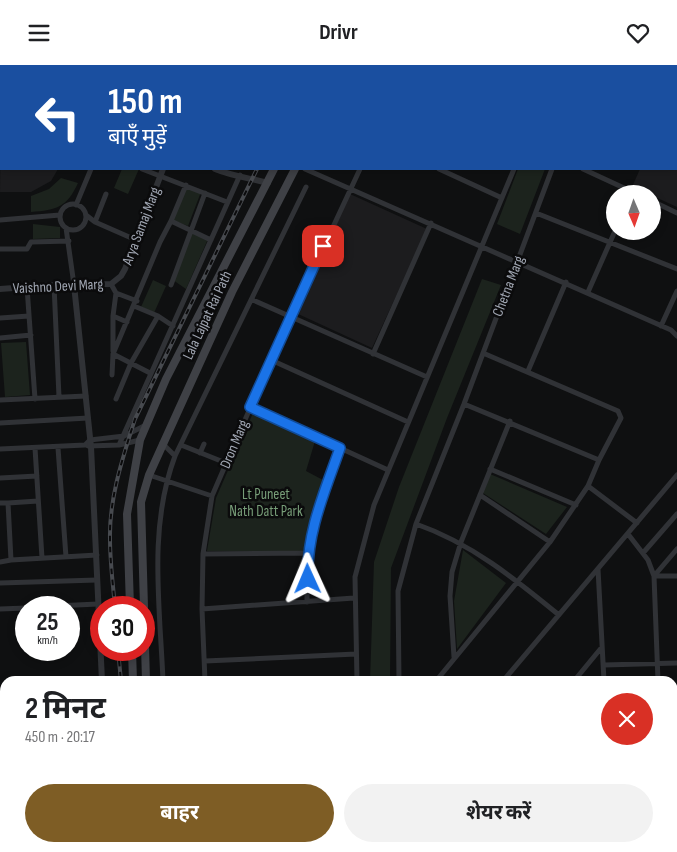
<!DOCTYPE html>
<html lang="hi">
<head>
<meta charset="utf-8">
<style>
	:root { --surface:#fff; --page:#f2f2f2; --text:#202124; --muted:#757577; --accent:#7e5d25 }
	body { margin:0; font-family:"Sofia Sans Condensed","Noto Sans Devanagari",sans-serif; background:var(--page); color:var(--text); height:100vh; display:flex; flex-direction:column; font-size:19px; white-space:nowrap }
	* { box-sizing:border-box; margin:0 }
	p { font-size:16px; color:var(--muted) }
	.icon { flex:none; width:28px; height:28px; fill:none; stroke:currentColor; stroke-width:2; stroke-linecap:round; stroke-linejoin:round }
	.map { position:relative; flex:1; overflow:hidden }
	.sheet { position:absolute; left:0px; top:611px; width:678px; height:176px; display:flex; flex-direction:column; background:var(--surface); border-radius:15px 15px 0 0; box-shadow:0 2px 8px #0003 }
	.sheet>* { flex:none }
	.top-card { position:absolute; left:0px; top:0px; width:678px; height:105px; box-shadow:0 2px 8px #0003; background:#1a4fa0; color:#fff; overflow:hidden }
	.needle { width:32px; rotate:178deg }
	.fabs { position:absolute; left:606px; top:120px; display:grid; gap:10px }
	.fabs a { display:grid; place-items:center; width:55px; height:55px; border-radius:50%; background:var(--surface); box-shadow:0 2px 8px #0003; font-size:25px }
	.speed { position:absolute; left:15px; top:531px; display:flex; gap:10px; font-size:25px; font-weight:700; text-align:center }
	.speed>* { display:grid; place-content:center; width:65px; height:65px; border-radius:50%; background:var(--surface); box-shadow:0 2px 8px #0003; line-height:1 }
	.speed small { font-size:12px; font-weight:400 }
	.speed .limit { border:8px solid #d22; background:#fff; color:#111 }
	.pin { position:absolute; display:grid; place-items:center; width:42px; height:42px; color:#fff; margin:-21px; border-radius:10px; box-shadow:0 2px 8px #0006 }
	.me { position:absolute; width:55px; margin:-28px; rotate:359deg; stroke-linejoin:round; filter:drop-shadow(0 0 4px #0008) }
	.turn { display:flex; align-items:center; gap:18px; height:105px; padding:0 25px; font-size:22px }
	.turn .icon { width:65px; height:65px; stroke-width:2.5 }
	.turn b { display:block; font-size:35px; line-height:42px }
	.round { display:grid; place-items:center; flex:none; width:52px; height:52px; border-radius:26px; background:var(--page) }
	.headline { display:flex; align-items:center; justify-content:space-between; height:85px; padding:0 25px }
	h1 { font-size:30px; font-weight:700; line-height:38px }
	.primary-button { display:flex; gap:10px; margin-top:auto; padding:10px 25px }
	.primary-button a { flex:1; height:58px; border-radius:30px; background:var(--accent); color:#fff; font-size:20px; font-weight:700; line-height:58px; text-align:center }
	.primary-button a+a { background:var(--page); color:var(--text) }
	header { display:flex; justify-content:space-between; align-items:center; height:65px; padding:0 25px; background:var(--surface); font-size:22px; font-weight:700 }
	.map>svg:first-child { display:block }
	.built { fill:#1c1c1e }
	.green { fill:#1c231d }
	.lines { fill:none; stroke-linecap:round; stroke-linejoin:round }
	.pedestrian { stroke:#303236; stroke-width:4 }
	.minor { stroke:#303236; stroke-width:5 }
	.tertiary { stroke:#303236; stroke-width:6 }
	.secondary { stroke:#3f4146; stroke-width:8 }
	.rail-casing { stroke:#474a4f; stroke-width:4 }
	.rail { stroke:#0b0b0c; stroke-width:2; stroke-dasharray:5.5; stroke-linecap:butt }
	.route-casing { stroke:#114b97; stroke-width:12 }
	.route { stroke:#1a73e8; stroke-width:9 }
	.labels { text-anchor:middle; stroke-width:5; stroke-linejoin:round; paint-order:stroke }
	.street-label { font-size:15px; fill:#a0a6b2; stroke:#0b0b0c }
	.park-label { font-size:15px; fill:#779d78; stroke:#0b0b0c }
</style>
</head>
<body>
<header><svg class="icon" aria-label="menu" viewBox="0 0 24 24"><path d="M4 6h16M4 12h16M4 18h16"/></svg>Drivr<svg class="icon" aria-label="heart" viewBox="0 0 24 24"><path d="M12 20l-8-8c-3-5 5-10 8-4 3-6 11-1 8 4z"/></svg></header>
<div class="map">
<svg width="677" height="787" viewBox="0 0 677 787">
	<rect width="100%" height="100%" fill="#0f1011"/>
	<path class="built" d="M 1,45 L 1,104 L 58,104 L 51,116 L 31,127 L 0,127 Z
		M 677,62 L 677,142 L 653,131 L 652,129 L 632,122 L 640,104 L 676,104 Z
		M 350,129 L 427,164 L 372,283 L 296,248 Z
		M 266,783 L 266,782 L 338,783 L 337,787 L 267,787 Z"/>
	<path class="green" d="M 122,104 L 139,104 L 128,129 L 114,123 Z
		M 518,104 L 545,104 L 520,169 L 497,159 Z
		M 61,113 L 78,118 C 67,142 57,145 31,147 L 31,131 L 49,124 Z
		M 186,122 L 201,127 L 188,161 L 173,155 Z
		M 33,159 L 60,162 L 60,173 L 33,174 Z
		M 190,167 L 208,174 L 186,224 L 173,215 Z
		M 482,214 L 501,220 L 447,353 L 391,503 L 390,616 L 370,616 L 374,497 L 399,422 Z
		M 153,215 L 166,221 L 154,248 L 141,242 Z
		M 26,277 L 30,330 L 5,332 L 1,278 Z
		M 253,348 L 315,376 L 306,406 L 323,415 L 303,487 L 207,486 L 216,433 Z
		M 490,409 L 567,442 L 546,469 L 483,428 Z
		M 463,485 L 506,518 L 457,584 L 454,536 Z"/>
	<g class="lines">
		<path class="pedestrian" d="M 170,1 L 171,0"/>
		<path class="minor" d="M 541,0 L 544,1
			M 357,1 L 358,0
			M 408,1 L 409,0
			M 554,1 L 554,0
			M 590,1 L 590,0
			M 0,42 L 1,43
			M 142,104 L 227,137
			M 305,104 L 671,265 L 677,271
			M 439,104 L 502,133
			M 583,104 L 637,129
			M 186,120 L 171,156 L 211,175
			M 652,136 L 677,148
			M60 152a13 13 0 1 1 26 0a13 13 0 1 1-26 0Z
			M 76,140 L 91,104
			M 536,148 L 677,204
			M 86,150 L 95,157 L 136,175
			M 0,155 L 60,150
			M 95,157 L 106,129
			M 66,163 L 74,220
			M 0,184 L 27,184 L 31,177 L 69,176
			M 111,219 L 116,228 L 137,236
			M 54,220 L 59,332
			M 171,220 L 205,128
			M 27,222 L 35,334
			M 588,227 L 615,166
			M 253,235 L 427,312
			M 134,241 L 158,251 L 173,261
			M 113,251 L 127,257
			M 0,253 L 29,251
			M 661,261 L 677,226
			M 0,273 L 31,270
			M 113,286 L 113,251 L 116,228
			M 113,289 L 160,177 L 171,156
			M 373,289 L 431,158
			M 271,295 L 408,357
			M 528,306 L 566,217
			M 112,310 L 113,289 L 150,308
			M 116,334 L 131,298 L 158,251
			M 0,335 L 86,331
			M 464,339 L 599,395
			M 250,342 L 388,405
			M 0,358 L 88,353
			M 162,378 L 175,391
			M 119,380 L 240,110
			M 181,380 L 226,398
			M 88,381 L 119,380 L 140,375
			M 35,383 L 42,493
			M 58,383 L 66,492
			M 0,384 L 85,380 L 90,375 L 124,371 L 146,360
			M 200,388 L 204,379
			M 490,404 L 576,440
			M 149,410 L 212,431
			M 0,413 L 37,411
			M 588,421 L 637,458
			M 480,430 L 550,477
			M 38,436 L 8,438 L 11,495 L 97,490
			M 0,438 L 8,438
			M 416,459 C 471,478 515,514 559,550
			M 628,469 L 648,495 L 654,511 L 658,616
			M 307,488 L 324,428 L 340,383
			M 643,488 L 677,449
			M 203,489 L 307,488 L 307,537
			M 0,497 L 11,495
			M 598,504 L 604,616
			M 654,511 L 677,484
			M 654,511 L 677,511
			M 0,518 L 97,515
			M 33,542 L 98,539
			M 0,544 L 26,543
			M 202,544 L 354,533
			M 454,592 L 450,531 L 452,507 L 461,477 L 510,356
			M 205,596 L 356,589
			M 604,600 L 677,598
			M 163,616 C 160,541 148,463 175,391 L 306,122
			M 205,616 L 202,544 L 203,489 L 212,431 L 271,295 L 360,104
			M 357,616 L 355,512 L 374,440 L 514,104
			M 399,616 L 398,526 L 416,459 L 464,339 L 552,104
			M 436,616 L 550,477 L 588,421 L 599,395 L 621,353 L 618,346 L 483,288
			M 503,616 L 677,410
			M 574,616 L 602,582
			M 672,625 L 677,624
			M 672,650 L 677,650
			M 0,670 L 5,670
			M 672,675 L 677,675
			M 672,699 L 677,699
			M 672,732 L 677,731
			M 19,782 L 20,787
			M 0,785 L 5,782"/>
		<path class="tertiary" d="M 306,0 L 308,1
			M 0,4 L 1,5
			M 0,12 L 1,13
			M 215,104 C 232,111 249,113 268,118
			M 74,220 L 91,382 L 102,616
			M 0,224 L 54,220 L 111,219 L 121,211 L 125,204 L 163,104
			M 110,782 L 111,787
			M 125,782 L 125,787"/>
		<path class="secondary" d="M 319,1 L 319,0
			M 339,1 L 340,0
			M 130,542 L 127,449 L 140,375 L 166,314 L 274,104
			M 144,542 L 141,437 L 149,410 L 232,227 L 295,104
			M 144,546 L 146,616
			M 132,585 L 133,616
			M 141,782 L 142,787
			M 154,782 L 154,787"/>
		<g class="rail-casing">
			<path id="rail" d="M 311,1 L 311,0
				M 115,542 C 113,520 110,497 110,474 C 109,433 123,392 135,354 L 257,104
				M 118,585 L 121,616"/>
		</g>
		<use href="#rail" class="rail"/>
	</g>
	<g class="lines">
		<g class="route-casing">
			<path id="route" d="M 308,514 C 306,468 325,426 340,383 L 250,342 L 323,181"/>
		</g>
		<use href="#route" class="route"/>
	</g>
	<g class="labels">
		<g class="street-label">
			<text transform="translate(141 161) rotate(-69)" y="5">Arya Samaj Marg</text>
			<text transform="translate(58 221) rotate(-3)" y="5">Vaishno Devi Marg</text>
			<text transform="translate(508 221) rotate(-69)" y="5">Chetna Marg</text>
			<text transform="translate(207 250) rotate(-65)" y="5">Lala Lajpat Rai Path</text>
			<text transform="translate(234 379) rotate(-67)" y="5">Dron Marg</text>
		</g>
		<g class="park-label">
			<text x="266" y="434">Lt Puneet<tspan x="266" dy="17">Nath Datt Park</tspan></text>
		</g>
	</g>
</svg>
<div class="fabs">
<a><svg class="needle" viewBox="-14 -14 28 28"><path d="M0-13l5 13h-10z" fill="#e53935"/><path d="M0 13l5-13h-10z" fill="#757577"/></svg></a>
</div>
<div class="speed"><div>25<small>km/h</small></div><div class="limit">30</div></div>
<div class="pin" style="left:323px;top:181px;background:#d93025"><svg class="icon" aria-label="arrive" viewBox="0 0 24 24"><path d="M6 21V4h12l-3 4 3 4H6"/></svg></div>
<svg class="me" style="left:308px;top:514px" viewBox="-20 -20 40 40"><path d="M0-17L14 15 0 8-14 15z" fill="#1a73e8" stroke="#fff" stroke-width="4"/></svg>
<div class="top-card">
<div class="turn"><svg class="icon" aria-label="left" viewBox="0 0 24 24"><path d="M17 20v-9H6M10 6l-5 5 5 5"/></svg><div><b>150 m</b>बाएँ मुड़ें</div></div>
</div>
<section class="sheet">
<div class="headline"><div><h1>2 मिनट</h1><p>450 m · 20:17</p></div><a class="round" style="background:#d93025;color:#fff"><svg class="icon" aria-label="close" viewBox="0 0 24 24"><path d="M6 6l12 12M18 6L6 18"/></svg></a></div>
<div class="primary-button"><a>बाहर</a><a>शेयर करें</a></div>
</section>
</div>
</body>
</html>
